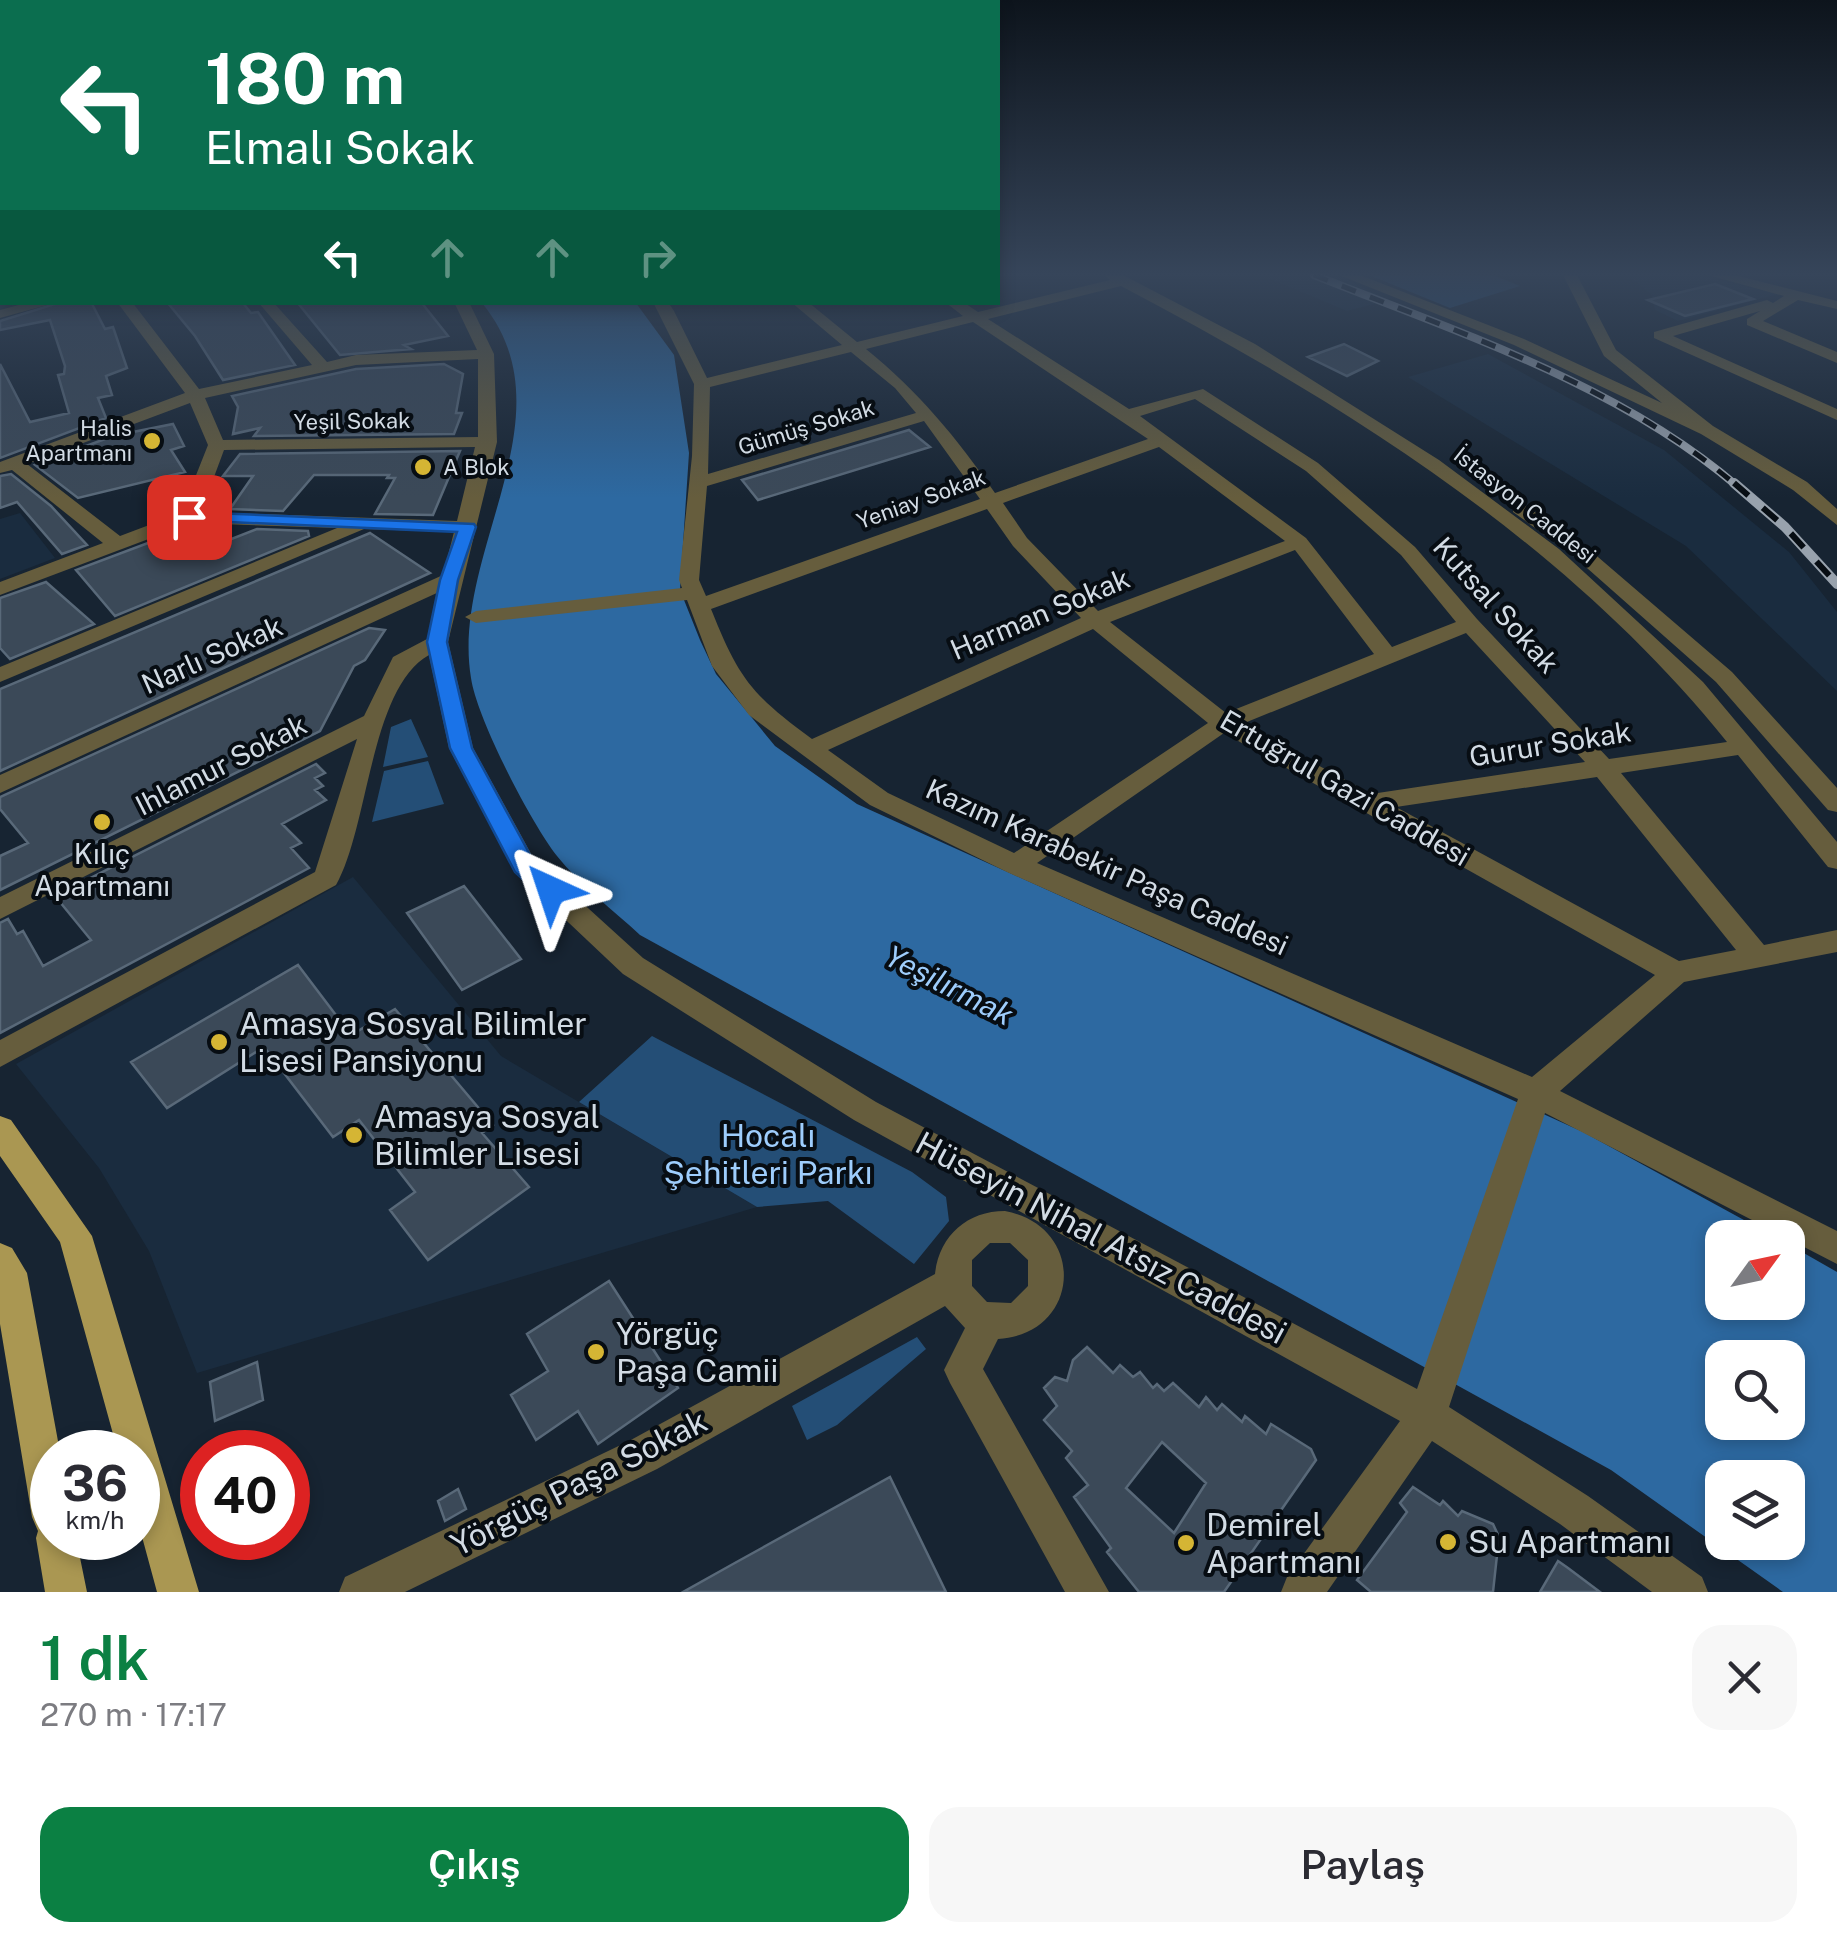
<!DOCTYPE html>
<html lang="tr">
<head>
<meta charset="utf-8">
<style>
	:root { --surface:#fff; --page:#f7f7f7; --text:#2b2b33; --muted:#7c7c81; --accent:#0b8043 }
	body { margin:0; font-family:"Public Sans",sans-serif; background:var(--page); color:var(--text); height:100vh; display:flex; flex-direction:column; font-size:38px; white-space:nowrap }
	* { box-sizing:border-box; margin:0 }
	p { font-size:32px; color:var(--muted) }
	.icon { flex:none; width:55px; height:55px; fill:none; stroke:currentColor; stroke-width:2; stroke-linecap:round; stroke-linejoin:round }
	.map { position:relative; height:1592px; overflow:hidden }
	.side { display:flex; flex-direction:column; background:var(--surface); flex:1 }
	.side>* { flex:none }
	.top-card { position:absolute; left:0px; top:0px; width:1000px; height:305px; box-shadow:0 5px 15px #0003; background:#0b6e4f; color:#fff; overflow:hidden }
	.needle { width:65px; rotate:57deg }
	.buttons { position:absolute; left:1705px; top:1220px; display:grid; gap:20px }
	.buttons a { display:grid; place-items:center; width:100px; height:100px; border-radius:20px; background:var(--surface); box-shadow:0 5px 15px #0003; font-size:50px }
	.speed { position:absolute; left:30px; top:1430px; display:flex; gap:20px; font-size:50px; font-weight:700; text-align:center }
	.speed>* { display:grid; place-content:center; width:130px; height:130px; border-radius:50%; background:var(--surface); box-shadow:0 5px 15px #0003; line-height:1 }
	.speed small { font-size:25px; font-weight:400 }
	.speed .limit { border:15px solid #d22; background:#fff; color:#111 }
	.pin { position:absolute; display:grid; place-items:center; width:85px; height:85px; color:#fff; margin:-42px; border-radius:20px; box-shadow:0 5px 15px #0006 }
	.me { position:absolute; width:110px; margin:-55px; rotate:318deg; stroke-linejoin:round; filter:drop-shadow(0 0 8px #0008) }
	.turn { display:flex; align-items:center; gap:35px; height:210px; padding:0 40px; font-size:45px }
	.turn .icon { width:130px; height:130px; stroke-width:2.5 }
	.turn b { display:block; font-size:70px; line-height:85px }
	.lanes { display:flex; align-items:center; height:95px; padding:0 40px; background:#0003; justify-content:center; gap:50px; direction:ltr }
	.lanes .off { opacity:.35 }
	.round { display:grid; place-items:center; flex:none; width:105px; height:105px; border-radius:30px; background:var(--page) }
	.overview { display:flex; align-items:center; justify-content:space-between; height:170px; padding:0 40px }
	h1 { font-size:60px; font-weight:600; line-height:75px; color:var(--accent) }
	.action { display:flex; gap:20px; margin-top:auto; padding:20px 40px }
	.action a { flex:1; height:115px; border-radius:30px; background:var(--accent); color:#fff; font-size:40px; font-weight:600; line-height:115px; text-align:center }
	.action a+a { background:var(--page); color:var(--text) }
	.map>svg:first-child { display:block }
	.built { fill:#1a2c3f }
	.green { fill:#244e76 }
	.water { fill:#2d69a1; fill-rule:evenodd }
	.building { fill:#3b4958; stroke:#596979; stroke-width:2.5; fill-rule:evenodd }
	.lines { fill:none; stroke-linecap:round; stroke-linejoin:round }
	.minor { fill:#665d3d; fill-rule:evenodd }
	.major { fill:#aa9752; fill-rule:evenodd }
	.rail-far1-casing { stroke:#98a2ad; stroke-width:8 }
	.rail-casing { stroke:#98a2ad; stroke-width:10 }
	.rail-far1 { stroke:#070d13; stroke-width:5; stroke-dasharray:15; stroke-linecap:butt }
	.rail { stroke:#070d13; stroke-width:6; stroke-dasharray:19; stroke-linecap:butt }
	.route { fill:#1a73e8; stroke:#114b97; stroke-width:2.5 }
	.poi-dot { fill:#d5b534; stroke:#070d13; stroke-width:4 }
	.labels { text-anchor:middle; stroke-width:8; stroke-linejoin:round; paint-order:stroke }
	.far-street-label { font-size:22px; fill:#d2dbe4; stroke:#070d13 }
	.far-poi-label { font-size:22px; fill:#d2dbe4; stroke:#070d13; text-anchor:end }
	.street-label { font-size:28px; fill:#d2dbe4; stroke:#070d13 }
	.poi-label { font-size:28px; fill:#d2dbe4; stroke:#070d13 }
	.water-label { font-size:30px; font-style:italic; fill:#9ecdfc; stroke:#070d13 }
	.near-poi-label { font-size:32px; fill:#d2dbe4; stroke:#070d13; text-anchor:start }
	.near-park-label { font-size:32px; fill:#9ecdfc; stroke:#070d13 }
	.near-street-label { font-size:32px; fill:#d2dbe4; stroke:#070d13 }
</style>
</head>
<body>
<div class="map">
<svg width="1837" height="1592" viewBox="0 0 1837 1592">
	<rect width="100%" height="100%" fill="#172432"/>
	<path class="built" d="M 1261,275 L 1337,275 L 1389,300 L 1347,311 Z
		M 1628,275 L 1696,275 L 1778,294 L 1678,321 L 1655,310 L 1652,295 Z
		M 1488,354 L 1664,450 L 1789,552 L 1837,612 L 1837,691 L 1686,546 L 1408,377 Z
		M 20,513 L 55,558 L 0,579 L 0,519 Z
		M 353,877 L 501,1056 L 757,1207 L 197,1373 L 149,1251 L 99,1168 L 16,1064 Z"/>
	<path class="green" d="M 1369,275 L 1493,275 L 1520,286 L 1450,308 Z
		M 411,719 L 428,757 L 383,767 L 391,727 Z
		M 428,761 L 444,804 L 372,822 L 384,771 Z
		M 652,1036 L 912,1172 L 946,1197 L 949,1221 L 914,1264 L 828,1201 L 757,1207 L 579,1102 Z
		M 917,1337 L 926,1349 L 837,1425 L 807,1440 L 792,1406 Z"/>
	<path class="water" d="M 482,303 L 636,303 L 674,355 L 689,453 L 680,590 L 700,640 L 716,674 L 775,746 L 857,804 L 1583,1132 L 1775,1237 L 1722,1238 L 1722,1302 L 1788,1302 L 1788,1244 L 1837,1272 L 1837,1592 L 1783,1592 L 1611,1470 L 640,935 C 613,910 580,885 557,856 C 531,823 477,719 471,678 C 450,553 574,415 482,303 ZM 1722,1358 L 1788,1358 L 1788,1422 L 1722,1422 ZM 1722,1478 L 1788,1478 L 1788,1542 L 1722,1542 Z"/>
	<path class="building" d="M 1715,284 L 1753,299 L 1685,316 L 1648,300 Z
		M 61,302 L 91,302 L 105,329 L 113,327 L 127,368 L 106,376 L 112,395 L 98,398 L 106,418 L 0,458 L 0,364 L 30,422 L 69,413 L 58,375 L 64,374 L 65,366 L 50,320 L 0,330 L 0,321 Z
		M 167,302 L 242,302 L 251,313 L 258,312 L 295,365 L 223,380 L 195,336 Z
		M 297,302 L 421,302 L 448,336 L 404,345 L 411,349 L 340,355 Z
		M 1344,344 L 1378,361 L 1347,376 L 1308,357 Z
		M 444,364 L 463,374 L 456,413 L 462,413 L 454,434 L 254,436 L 260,428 L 233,434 L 238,407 L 232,396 L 356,369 Z
		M 173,424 L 184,446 L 171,450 L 185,472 L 78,498 L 35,465 L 113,436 Z
		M 909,430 L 930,447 L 758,500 L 742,480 Z
		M 460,451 L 433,515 L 375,514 L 395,478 L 387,478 L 389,475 L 314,475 L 283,511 L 230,509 L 253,476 L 223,476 L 240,454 Z
		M 11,474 L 51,506 L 87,545 L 62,554 L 17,502 L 0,508 L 0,476 Z
		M 257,529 L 308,531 L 309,536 L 115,616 L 76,570 L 164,537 L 188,556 Z
		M 370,533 L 430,573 L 0,771 L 0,689 Z
		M 46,582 L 94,624 L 10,659 L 0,648 L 0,598 Z
		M 369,628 L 385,630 L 365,660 L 354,666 L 320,731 L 0,890 L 0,856 L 28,843 L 0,809 L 0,797 Z
		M 316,764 L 325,773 L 315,778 L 323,786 L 315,790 L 326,800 L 282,824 L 301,843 L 291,848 L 309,868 L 0,1033 L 0,923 L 8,919 L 17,934 L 23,931 L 43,966 L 91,940 L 55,896 Z
		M 464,886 L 521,959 L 462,990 L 407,913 Z
		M 298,965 L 351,1035 L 395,1009 L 493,1125 L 482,1133 L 529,1187 L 428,1260 L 390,1210 L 415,1192 L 359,1120 L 333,1137 L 264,1047 L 167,1108 L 131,1062 Z
		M 609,1281 L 678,1388 L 598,1444 L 578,1411 L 536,1440 L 511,1395 L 548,1371 L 527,1334 Z
		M 1087,1347 L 1113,1373 L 1120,1365 L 1133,1377 L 1140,1372 L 1153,1388 L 1157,1384 L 1164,1391 L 1173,1383 L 1199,1407 L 1206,1397 L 1217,1410 L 1222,1404 L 1242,1422 L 1245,1416 L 1266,1434 L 1271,1424 L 1311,1449 L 1316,1460 L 1224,1592 L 1139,1592 L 1107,1552 L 1111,1548 L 1074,1497 L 1088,1485 L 1066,1458 L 1072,1451 L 1044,1420 L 1057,1406 L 1044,1388 L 1055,1377 L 1067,1381 L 1073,1360 ZM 1162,1442 L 1206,1483 L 1174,1533 L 1126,1488 Z
		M 257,1362 L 263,1400 L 215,1421 L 210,1382 Z
		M 890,1477 L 946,1592 L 683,1592 L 733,1564 Z
		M 1413,1487 L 1440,1505 L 1443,1501 L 1458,1516 L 1462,1511 L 1493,1524 L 1499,1537 L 1493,1592 L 1371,1592 L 1357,1580 L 1407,1512 L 1400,1503 Z
		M 458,1489 L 466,1509 L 445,1521 L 438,1501 Z
		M 1558,1561 L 1568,1568 L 1600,1592 L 1540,1592 Z"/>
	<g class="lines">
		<path class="minor" d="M 1104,275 L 1123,275 L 1255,344 L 1439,460 L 1559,549 L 1703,682 L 1837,842 L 1837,869 L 1828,867 L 1738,755 L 1621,773 L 1764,945 L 1837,930 L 1837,952 L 1684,982 L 1560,1091 L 1837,1231 L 1837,1264 L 1545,1113 L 1449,1407 L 1588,1496 L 1702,1577 L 1708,1592 L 1652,1592 L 1560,1524 L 1432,1441 L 1327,1592 L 1281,1592 L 1287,1577 L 1400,1421 L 854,1120 L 623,974 L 515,872 L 449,748 L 429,655 C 370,688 369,827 336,885 L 0,1067 L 0,1040 L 315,872 L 357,739 L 0,919 L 0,897 L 364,716 L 393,657 L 427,639 L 439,592 L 0,793 L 0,775 L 443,575 L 454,532 L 364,529 L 0,682 L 0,667 L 337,528 L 191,523 L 0,595 L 0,582 L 103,543 L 12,470 L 0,473 L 0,462 L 185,393 L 117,302 L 132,302 L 199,389 L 312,365 L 258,302 L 273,302 L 327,362 L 356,355 L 477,350 L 454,302 L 469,302 L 494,354 L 497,442 L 448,642 L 473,748 L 534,859 L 643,958 L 876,1102 L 1417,1389 L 1518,1099 L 1007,872 L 870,805 L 749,715 L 712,666 L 687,600 L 476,623 L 465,617 L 476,611 L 682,588 L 679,580 L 692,456 L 694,384 L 653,302 L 668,302 L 674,311 L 707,378 L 842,345 L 791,302 L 808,302 L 857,342 L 963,316 L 945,302 L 963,302 L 978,312 L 1110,280 ZM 1121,286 C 1344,403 1567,543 1727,742 L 1609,759 L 1477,619 L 1415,547 L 1318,463 L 1203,389 L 1129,409 L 988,319 ZM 973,322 L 1148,439 L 995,493 C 957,438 918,391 866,349 ZM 851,352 L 895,388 L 916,413 L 708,474 L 710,387 ZM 478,359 L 478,437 L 223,440 L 205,398 L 356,365 ZM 1195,399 L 1306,471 L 1401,555 L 1456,622 L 1392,647 L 1306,538 L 1140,416 ZM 190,403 L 208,445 L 181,513 L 120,536 L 27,464 ZM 924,421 L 980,499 L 706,596 L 699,580 L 707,486 ZM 475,447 L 457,521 L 201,512 L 224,450 ZM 1159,447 L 1285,541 L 1098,611 L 1027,538 L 1003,503 ZM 987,509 L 1013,546 L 1081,618 L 812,739 C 751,694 739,679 711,609 ZM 1295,550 L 1374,654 L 1226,713 L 1110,622 ZM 1093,629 L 1208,723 L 1014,853 L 888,793 L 828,750 ZM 1466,633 L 1585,762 L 1371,794 L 1242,724 ZM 1224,733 L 1655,975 L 1532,1077 L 1037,863 ZM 1597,777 L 1736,950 L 1679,961 L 1396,807 Z
			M 1339,275 L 1360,275 L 1524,339 L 1662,403 L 1604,356 L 1563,275 L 1577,275 L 1616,350 L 1713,426 L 1807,482 L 1837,509 L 1837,525 L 1793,490 L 1701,434 L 1514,345 Z
			M 1708,275 L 1734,275 L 1837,301 L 1837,309 L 1798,300 L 1763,321 L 1837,352 L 1837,363 L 1747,325 L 1747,319 L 1760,311 L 1673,336 L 1837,409 L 1837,420 L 1654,338 L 1654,332 L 1767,300 L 1773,303 L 1784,296 Z
			M 30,302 L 58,302 L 0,318 L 0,310 Z
			M 1520,502 L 1584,545 L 1732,672 L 1837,788 L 1837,812 L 1828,810 L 1716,682 L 1570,553 L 1513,512 L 1513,504 Z
			M 1005,1211 C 1088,1227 1081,1334 998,1339 L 983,1369 L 1109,1592 L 1065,1592 L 950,1383 L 944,1370 L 965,1328 L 945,1306 L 657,1469 L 405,1592 L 339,1592 L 345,1577 L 629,1441 L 935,1274 C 939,1236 967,1211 1005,1211 ZM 990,1243 L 1010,1243 L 1028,1260 L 1028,1286 L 1011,1303 L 987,1302 L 972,1286 L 972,1260 Z"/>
		<path class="major" d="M 0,1116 L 11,1120 L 92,1236 L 199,1592 L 157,1592 L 138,1522 L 138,1452 L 118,1452 L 60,1242 L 0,1156 Z
			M 0,1243 L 12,1248 L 27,1273 L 60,1452 L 52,1452 L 52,1538 L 76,1538 L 87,1592 L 45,1592 L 36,1538 L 38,1531 L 32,1517 L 0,1324 Z"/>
		<g class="rail-far1-casing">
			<path id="rail-far1" d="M 1314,275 C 1457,332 1618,384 1737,486"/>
		</g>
		<g class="rail-casing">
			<path id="rail" d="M 1734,483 L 1785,527 L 1837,584"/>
		</g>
		<use href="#rail-far1" class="rail-far1"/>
		<use href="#rail" class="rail"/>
	</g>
	<linearGradient id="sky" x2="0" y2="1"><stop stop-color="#0d141c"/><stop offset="0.55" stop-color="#36455a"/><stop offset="1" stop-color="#36455a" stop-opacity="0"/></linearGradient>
	<rect width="1837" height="498" fill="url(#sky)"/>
	<path class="route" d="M 189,512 L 474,524 L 476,527 L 458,580 L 447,642 L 472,748 L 533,860 L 563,890 L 560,897 L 542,897 L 515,872 L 450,748 L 427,642 L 440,580 L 457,532 L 183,520 L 183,513 Z"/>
	<g class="poi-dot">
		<circle cx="152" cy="441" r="10"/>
		<circle cx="423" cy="467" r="10"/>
		<circle cx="102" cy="822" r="10"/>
		<circle cx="219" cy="1042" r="10"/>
		<circle cx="354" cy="1135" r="10"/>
		<circle cx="596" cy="1352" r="10"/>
		<circle cx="1448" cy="1542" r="10"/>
		<circle cx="1186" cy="1543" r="10"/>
	</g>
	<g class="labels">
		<g class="far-street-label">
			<text transform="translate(352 421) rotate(-1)" y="8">Yeşil Sokak</text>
			<text transform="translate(806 427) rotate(-17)" y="8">Gümüş Sokak</text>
			<text transform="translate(921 499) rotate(-20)" y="8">Yeniay Sokak</text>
			<text transform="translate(1525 505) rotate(38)" y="8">İstasyon Caddesi</text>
		</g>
		<g class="far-poi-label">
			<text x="132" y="436">Halis<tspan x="132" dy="25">Apartmanı</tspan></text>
			<text x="443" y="475" text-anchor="start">A Blok</text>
		</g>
		<g class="street-label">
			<text transform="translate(1496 605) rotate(48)" y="10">Kutsal Sokak</text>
			<text transform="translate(1040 614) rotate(-23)" y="10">Harman Sokak</text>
			<text transform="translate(212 655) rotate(-24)" y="10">Narlı Sokak</text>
			<text transform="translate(1550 744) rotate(-9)" y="10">Gurur Sokak</text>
			<text transform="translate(221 765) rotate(-27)" y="10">Ihlamur Sokak</text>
			<text transform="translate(1345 788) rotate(30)" y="10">Ertuğrul Gazi Caddesi</text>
			<text transform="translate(1107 867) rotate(24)" y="10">Kazım Karabekir Paşa Caddesi</text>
		</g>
		<g class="poi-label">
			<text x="102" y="864">Kılıç<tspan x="102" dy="32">Apartmanı</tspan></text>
		</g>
		<g class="water-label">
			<text transform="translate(949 986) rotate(27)" y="10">Yeşilırmak</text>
		</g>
		<g class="near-poi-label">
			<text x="239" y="1035">Amasya Sosyal Bilimler<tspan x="239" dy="37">Lisesi Pansiyonu</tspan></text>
			<text x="374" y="1128">Amasya Sosyal<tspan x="374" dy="37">Bilimler Lisesi</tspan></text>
			<text x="616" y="1345">Yörgüç<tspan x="616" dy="37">Paşa Camii</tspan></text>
			<text x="1206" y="1536">Demirel<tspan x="1206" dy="37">Apartmanı</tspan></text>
			<text x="1468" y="1553">Su Apartmanı</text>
		</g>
		<g class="near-park-label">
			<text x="768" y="1147">Hocalı<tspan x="768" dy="37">Şehitleri Parkı</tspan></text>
		</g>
		<g class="near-street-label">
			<text transform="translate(1101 1238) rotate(28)" y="11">Hüseyin Nihal Atsız Caddesi</text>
			<text transform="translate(579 1483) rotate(-27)" y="11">Yörgüç Paşa Sokak</text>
		</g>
	</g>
</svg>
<div class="buttons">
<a><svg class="needle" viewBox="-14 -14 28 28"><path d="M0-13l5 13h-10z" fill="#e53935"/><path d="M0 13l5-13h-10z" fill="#7c7c81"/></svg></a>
<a><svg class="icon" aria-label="search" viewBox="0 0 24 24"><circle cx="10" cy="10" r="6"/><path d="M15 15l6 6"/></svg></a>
<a><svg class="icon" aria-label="layers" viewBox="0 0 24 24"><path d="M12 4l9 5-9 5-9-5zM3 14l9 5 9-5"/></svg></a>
</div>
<div class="speed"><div>36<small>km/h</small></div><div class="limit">40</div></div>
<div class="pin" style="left:189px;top:517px;background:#d93025"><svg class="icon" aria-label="arrive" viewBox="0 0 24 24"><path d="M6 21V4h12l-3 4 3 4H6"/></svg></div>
<svg class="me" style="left:551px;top:890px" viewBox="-20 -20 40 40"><path d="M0-17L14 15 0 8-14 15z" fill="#1a73e8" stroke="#fff" stroke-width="4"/></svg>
<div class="top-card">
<div class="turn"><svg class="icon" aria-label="left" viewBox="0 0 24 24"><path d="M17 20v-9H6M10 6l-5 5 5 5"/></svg><div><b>180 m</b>Elmalı Sokak</div></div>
<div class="lanes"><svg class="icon" aria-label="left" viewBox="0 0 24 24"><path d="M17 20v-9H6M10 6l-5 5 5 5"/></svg><svg class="icon off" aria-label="ahead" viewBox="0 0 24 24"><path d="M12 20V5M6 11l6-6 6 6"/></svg><svg class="icon off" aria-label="ahead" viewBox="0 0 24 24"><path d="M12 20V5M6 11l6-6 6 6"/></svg><svg class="icon off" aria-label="right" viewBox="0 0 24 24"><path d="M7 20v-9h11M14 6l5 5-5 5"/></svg></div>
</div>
</div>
<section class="side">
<div class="overview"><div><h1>1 dk</h1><p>270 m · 17:17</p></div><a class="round"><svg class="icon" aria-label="close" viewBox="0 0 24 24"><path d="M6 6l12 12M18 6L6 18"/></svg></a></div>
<div class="action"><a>Çıkış</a><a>Paylaş</a></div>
</section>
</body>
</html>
